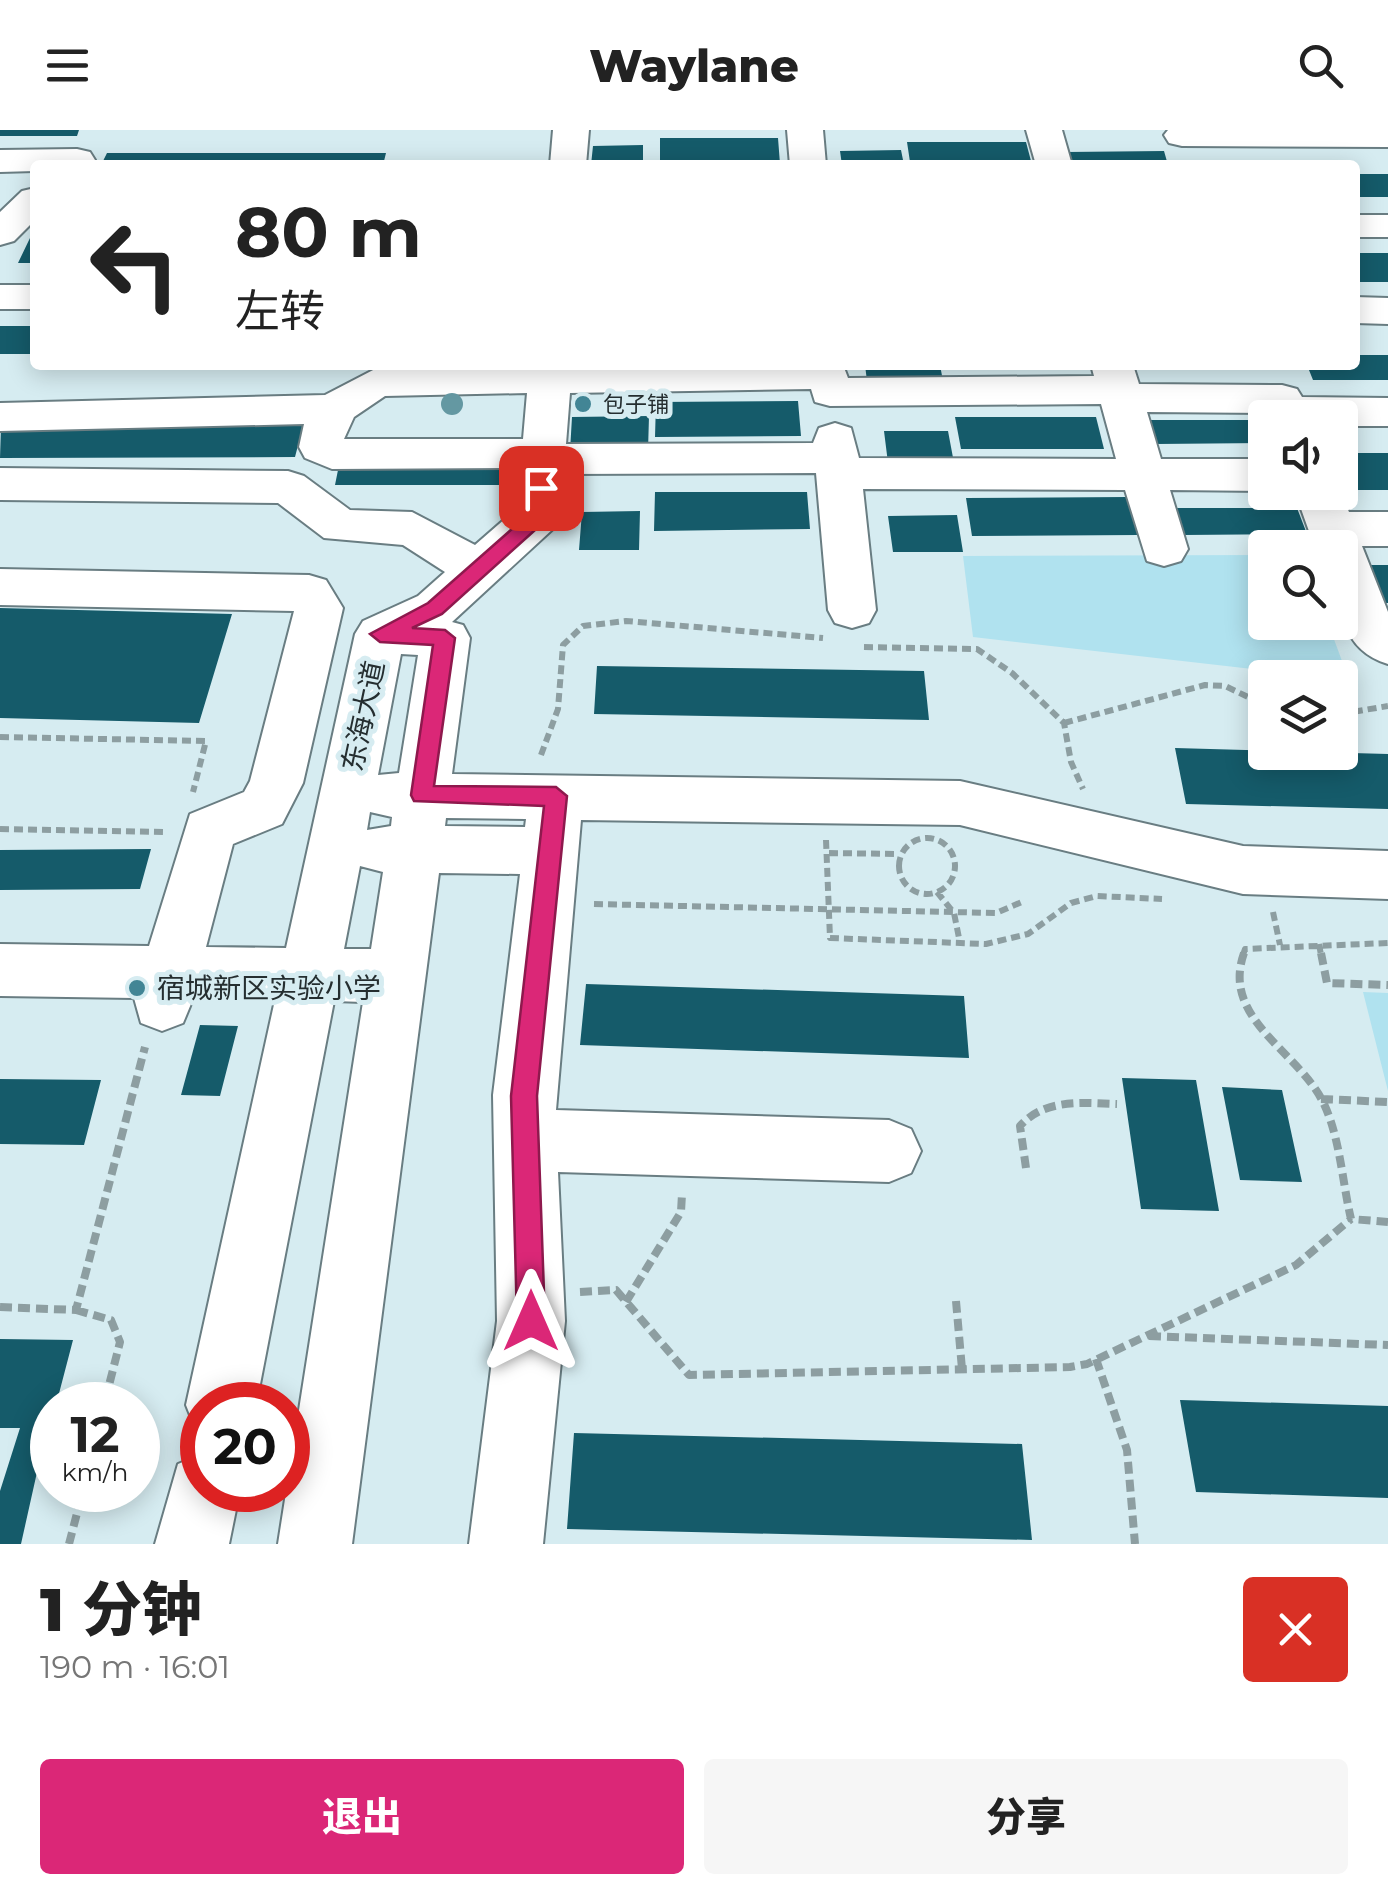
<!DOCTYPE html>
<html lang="zh">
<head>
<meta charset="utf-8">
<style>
	:root { --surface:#fff; --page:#f6f6f6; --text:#222; --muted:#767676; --accent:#db2777 }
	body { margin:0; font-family:Montserrat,"Noto Sans SC",sans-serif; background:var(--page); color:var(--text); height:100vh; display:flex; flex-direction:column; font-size:38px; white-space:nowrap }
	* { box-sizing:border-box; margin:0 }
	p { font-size:32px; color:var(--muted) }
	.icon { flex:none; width:55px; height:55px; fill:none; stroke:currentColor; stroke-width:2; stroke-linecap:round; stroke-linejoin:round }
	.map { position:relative; height:1414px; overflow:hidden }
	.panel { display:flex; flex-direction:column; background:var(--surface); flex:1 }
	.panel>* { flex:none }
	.guide { position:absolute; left:30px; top:30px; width:1330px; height:210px; border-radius:10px; box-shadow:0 5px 25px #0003; background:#fff; color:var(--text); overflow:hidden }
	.tools { position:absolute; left:1248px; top:270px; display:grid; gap:20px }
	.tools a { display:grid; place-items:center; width:110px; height:110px; border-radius:10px; background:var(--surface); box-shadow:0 5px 25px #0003; font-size:50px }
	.speed { position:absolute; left:30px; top:1252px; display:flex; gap:20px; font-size:50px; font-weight:700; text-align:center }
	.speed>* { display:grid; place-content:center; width:130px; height:130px; border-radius:50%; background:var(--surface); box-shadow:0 5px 25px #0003; line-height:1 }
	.speed small { font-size:25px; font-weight:400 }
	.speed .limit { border:15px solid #d22; background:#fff; color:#111 }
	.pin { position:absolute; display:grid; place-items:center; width:85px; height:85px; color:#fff; margin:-42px; border-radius:20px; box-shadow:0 5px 15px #0006 }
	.me { position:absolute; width:110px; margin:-55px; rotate:0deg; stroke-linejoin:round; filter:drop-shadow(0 0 8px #0008) }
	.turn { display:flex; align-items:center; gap:35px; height:210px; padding:0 40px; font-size:45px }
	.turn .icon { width:130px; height:130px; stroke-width:2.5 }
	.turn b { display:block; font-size:70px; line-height:85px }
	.round { display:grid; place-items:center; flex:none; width:105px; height:105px; border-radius:10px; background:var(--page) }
	.head { display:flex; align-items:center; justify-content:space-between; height:170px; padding:0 40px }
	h1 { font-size:60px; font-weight:800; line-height:75px }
	.action { display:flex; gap:20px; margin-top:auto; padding:20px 40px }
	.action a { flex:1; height:115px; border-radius:10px; background:var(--accent); color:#fff; font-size:40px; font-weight:800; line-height:115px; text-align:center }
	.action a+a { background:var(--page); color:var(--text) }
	header { display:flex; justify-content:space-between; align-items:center; height:130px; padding:0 40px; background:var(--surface); font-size:45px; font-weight:800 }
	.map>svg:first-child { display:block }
	.green { fill:#b0e2ef }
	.building { fill:#155b6a }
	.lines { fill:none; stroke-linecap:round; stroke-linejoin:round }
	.minor-casing { stroke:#697d82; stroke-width:4 }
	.path-far1 { stroke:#8d9ea1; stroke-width:6; stroke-dasharray:9 5; stroke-linecap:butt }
	.path { stroke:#8d9ea1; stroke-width:8; stroke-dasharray:12 6; stroke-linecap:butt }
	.minor { fill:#fff; fill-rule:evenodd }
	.tree { fill:#6498a2 }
	.route { fill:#db2777; stroke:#8e194d; stroke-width:2.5 }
	.poi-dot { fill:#428595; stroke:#d6ecf1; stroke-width:4 }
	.labels { text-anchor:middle; stroke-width:10; stroke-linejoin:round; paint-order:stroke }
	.far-poi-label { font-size:22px; fill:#252e30; stroke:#d6ecf1; text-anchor:start }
	.street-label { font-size:28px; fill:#252e30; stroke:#d6ecf1 }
	.poi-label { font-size:28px; fill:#252e30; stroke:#d6ecf1; text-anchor:start }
</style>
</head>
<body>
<header><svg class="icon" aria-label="menu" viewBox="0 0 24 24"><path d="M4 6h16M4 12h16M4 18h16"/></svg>Waylane<svg class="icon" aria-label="search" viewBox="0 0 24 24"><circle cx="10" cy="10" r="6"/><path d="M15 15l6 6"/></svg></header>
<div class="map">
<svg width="1388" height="1414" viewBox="0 0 1388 1414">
	<rect width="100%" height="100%" fill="#d6ecf1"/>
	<path class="green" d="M 1265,425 L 1265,492 L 1328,493 L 1349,550 L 973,507 L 963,426 Z
		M 1363,862 L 1388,863 L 1388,961 Z"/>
	<path class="building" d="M 0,0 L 79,0 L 77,6 L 0,6 Z
		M 660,8 L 778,8 L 780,34 L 660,34 Z
		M 907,12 L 1026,12 L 1031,31 L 910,32 Z
		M 643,15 L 643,35 L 591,35 L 593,16 Z
		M 901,20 L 904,35 L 842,35 L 840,21 Z
		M 1164,21 L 1168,35 L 1070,35 L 1067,22 Z
		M 107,23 L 386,23 L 383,35 L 101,35 Z
		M 1355,44 L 1388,44 L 1388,67 L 1355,67 Z
		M 30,108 L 35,108 L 35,133 L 18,133 Z
		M 1355,123 L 1388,123 L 1388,152 L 1355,152 Z
		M 0,196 L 35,196 L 35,224 L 0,224 Z
		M 1355,225 L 1388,225 L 1388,250 L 1313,250 L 1307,235 L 1355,235 Z
		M 865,235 L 940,235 L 943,251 L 867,251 Z
		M 798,271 L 801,306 L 655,307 L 656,272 Z
		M 649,286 L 648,321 L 570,321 L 572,287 Z
		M 955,287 L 1096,287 L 1104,319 L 961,319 Z
		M 1150,290 L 1265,290 L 1265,313 L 1156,314 Z
		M 1,296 L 303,296 L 295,327 L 0,328 Z
		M 884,301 L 948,301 L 954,333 L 888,333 Z
		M 1341,323 L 1388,323 L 1388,360 L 1356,360 Z
		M 340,330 L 516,330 L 513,355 L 335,355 Z
		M 655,362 L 807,362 L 810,399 L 654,401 Z
		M 1128,367 L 1138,405 L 972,406 L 966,368 Z
		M 1175,378 L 1297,378 L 1307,404 L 1183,405 Z
		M 640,381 L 639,420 L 579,420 L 582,382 Z
		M 957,385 L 963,422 L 893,422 L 888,386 Z
		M 1362,435 L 1388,435 L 1388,473 L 1377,473 Z
		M 0,478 L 232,484 L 199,593 L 0,588 Z
		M 597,536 L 924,541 L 929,590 L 594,584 Z
		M 1175,618 L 1388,624 L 1388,679 L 1186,674 Z
		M 151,719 L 140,759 L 0,760 L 0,720 Z
		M 586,854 L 964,866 L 969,928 L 580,915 Z
		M 200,895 L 238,896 L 220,966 L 181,965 Z
		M 1122,948 L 1196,950 L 1219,1081 L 1141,1079 Z
		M 0,949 L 101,950 L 84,1015 L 0,1014 Z
		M 1222,957 L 1282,960 L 1302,1052 L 1240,1050 Z
		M 0,1209 L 73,1210 L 56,1275 L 52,1275 L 21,1414 L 0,1414 L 0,1361 L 20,1298 L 0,1298 Z
		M 1180,1270 L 1388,1276 L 1388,1368 L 1196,1362 Z
		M 574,1303 L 1022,1314 L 1032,1410 L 567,1399 Z"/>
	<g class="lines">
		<g class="minor-casing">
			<path id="minor" d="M 553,0 L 589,0 L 586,35 L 550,35 Z
				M 787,0 L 823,0 L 826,35 L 790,35 Z
				M 1026,0 L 1062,0 L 1072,35 L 1036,35 Z
				M 1168,0 L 1388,0 L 1388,17 L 1182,16 L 1169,13 L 1164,5 Z
				M 77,19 L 90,22 L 95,30 L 92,35 L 35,35 L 35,41 L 0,42 L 0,20 Z
				M 35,58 L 35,90 L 14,111 L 0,115 L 0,82 L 22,61 Z
				M 1355,85 L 1388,85 L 1388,107 L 1355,107 Z
				M 0,155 L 35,155 L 35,179 L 0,179 Z
				M 1355,167 L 1388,168 L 1388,194 L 1355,193 Z
				M 530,235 L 843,235 L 848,248 L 1094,246 L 1091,235 L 1133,235 L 1139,254 L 1282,255 L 1297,259 L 1302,267 L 1388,268 L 1388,296 L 1340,296 L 1340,288 L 1269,288 L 1267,283 L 1147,282 L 1161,329 L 1265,329 L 1265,361 L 1170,360 L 1188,419 L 1181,431 L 1164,436 L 1147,431 L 1125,360 L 863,359 L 876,480 L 869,493 L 852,498 L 835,493 L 828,480 L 816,343 L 564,344 L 561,386 L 554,398 L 452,492 L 463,495 L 470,508 L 452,644 L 960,651 L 1243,716 L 1388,721 L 1388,769 L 1243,764 L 960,695 L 581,690 L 556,980 L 889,990 L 911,999 L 921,1021 L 911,1043 L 889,1052 L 558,1042 L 565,1191 L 543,1414 L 469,1414 L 497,1191 L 493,965 L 520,744 L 439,743 L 352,1414 L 278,1414 L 363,872 L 334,871 L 256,1275 L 202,1275 L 202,1303 L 196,1300 L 186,1275 L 275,870 L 193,869 L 183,893 L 162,901 L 141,893 L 134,868 L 0,866 L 0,814 L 149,816 L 190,684 L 244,662 L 250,651 L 294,481 L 0,475 L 0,439 L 309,445 L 326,450 L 343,478 L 303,653 L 282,694 L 233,714 L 206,817 L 286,818 L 355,504 L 363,491 L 418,466 L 445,442 L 403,415 L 324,408 L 278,373 L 0,370 L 0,338 L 288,341 L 304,346 L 350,380 L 412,382 L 475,415 L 515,380 L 520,338 L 332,339 L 305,328 L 299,317 L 304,294 L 0,301 L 0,273 L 325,265 L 377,238 ZM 811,259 L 815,272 L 830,276 L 1101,274 L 1116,329 L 859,328 L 851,298 L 835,293 L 819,298 L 813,313 L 566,314 L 570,263 ZM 527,263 L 523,309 L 344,309 L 354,287 L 385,266 ZM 401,524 L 418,525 L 399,643 L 378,645 ZM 370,682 L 392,687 L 391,696 L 367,700 ZM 446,688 L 526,689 L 525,697 L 445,696 ZM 360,736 L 383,742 L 371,819 L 344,819 Z
				M 1340,361 L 1349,382 L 1388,382 L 1388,416 L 1362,416 L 1388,482 L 1388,534 C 1333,517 1340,465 1340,418 L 1315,418 L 1295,362 Z
				M 202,1324 L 202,1360 L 240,1360 L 229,1414 L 155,1414 L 178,1334 Z"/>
		</g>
		<path class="path-far1" d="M 864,517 L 977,519 L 1012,543 L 1064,593 L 1071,632 L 1083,659
			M 1340,584 L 1388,576
			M 1064,593 L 1205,555 L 1225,556 L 1265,575
			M 0,607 L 206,611 L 193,662
			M 541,625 L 558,579 L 563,515 L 583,496 L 626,491 L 823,508
			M 0,699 L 164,702
			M899 736a28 28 0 1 1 56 0a28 28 0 1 1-56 0Z
			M 826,710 L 830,808 L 986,814 L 1028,804 L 1071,773 L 1097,766 L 1162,769
			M 829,723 L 898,724
			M 937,762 L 954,783 L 960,813
			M 594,774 L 996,783 L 1024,771
			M 1273,782 L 1280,815
			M 1319,814 L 1321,825
			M 1243,825 L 1245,819 L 1388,813"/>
		<path class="path" d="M 1244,823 C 1221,888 1295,919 1322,970 C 1340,1005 1342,1051 1351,1089 L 1388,1092
			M 1321,823 L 1327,853 L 1388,855
			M 1321,969 L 1388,972
			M 1026,1038 L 1020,996 C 1045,968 1083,973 1117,974
			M 580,1162 L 616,1160 L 689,1245 L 1070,1237 L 1087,1234 L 1296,1135 L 1351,1089
			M 956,1171 L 962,1239
			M 626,1172 L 681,1082 L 682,1064
			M 0,1177 L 76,1180 L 145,917
			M 76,1180 L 111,1190 L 120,1212 L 104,1275
			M 1149,1206 L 1388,1215
			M 1096,1229 L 1127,1320 L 1135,1414
			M 69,1414 L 83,1360"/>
		<use href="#minor" class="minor"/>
	</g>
	<circle class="tree" cx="452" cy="274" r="11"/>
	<path class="route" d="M 541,351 L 550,358 L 545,391 L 442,484 L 412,498 L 445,500 L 455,508 L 434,656 L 556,657 L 567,666 L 537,966 L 545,1191 L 541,1201 L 531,1205 L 521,1201 L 517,1191 L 511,966 L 544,676 L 414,671 L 411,665 L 433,515 L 380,512 L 370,504 L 428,473 L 529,384 L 531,358 Z"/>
	<g class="poi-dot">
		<circle cx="583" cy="274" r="10"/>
		<circle cx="137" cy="858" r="10"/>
	</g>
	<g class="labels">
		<g class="far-poi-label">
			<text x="603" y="282">包子铺</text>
		</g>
		<g class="street-label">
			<text transform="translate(363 586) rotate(-78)" y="10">东海大道</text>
		</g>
		<g class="poi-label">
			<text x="157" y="868">宿城新区实验小学</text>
		</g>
	</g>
</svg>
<div class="tools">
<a><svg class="icon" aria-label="sound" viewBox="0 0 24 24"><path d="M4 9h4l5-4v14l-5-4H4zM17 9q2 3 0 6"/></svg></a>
<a><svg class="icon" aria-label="search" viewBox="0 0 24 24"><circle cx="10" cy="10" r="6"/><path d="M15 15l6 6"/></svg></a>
<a><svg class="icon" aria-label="layers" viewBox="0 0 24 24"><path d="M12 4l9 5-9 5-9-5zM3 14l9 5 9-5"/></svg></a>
</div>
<div class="speed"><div>12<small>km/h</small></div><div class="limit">20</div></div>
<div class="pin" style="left:541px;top:358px;background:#d93025"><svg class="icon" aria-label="arrive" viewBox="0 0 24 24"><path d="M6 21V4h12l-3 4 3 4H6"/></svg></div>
<svg class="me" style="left:531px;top:1191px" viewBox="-20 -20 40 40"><path d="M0-17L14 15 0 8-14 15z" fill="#db2777" stroke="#fff" stroke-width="4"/></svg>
<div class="guide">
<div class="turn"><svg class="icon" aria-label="left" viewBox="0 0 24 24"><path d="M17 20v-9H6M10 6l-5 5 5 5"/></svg><div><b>80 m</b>左转</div></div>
</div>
</div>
<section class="panel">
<div class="head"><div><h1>1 分钟</h1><p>190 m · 16:01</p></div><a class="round" style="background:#d93025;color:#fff"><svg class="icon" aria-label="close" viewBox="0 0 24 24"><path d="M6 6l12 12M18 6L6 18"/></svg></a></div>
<div class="action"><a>退出</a><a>分享</a></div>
</section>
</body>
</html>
